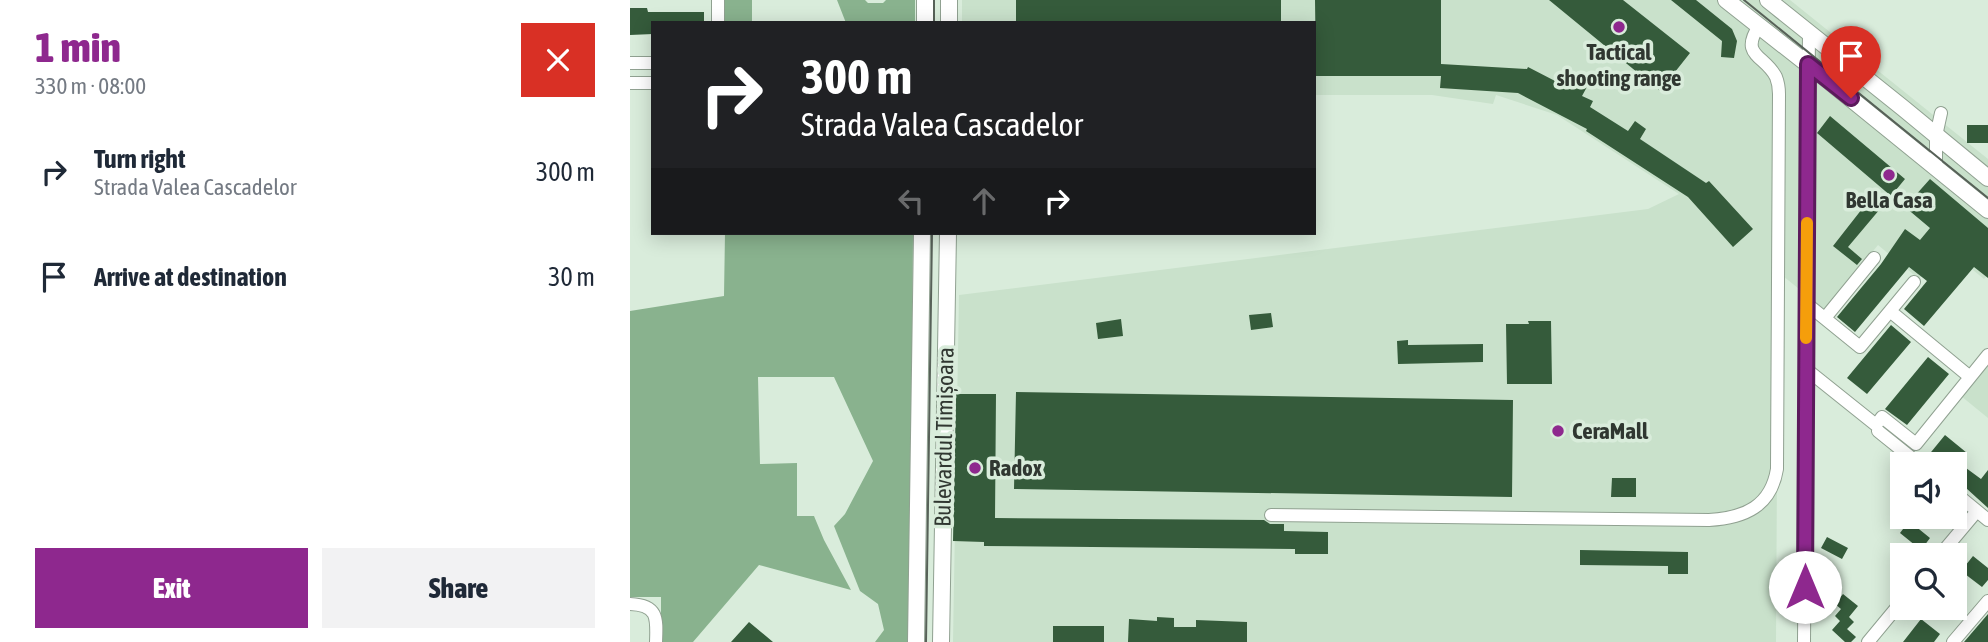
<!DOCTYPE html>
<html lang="en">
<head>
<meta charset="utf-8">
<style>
	:root { --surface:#fff; --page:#f2f2f3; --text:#1f2937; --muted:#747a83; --accent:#8e288e }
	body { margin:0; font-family:"Asap Condensed",sans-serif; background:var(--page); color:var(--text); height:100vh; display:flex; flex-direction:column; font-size:26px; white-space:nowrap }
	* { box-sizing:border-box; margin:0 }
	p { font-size:23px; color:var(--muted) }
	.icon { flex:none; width:38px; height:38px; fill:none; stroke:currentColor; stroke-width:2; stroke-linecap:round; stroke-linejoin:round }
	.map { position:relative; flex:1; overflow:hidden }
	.sheet { display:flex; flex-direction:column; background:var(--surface); width:630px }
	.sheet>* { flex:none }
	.top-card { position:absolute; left:21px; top:21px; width:665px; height:214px; border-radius:0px; box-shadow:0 4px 18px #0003; background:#202124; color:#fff; overflow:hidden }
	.controls { position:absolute; left:1260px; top:452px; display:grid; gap:14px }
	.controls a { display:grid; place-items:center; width:77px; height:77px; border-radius:0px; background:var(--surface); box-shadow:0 4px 18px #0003; font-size:35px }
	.pin { position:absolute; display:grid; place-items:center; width:60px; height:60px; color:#fff; margin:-72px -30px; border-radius:50% 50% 50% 0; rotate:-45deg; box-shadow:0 0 7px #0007 }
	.pin .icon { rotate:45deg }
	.me { position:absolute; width:77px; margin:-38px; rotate:0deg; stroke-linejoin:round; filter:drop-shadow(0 0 5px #0008) }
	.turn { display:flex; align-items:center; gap:24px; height:147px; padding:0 35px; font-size:32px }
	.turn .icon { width:91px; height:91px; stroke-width:2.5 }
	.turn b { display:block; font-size:49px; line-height:60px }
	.lanes { display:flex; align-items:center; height:66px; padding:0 35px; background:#0003; justify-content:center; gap:35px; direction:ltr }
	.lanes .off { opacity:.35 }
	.round { display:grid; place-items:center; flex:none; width:74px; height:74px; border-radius:0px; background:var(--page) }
	.summary { display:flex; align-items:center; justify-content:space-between; height:119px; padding:0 35px }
	h1 { font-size:42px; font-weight:800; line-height:52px; color:var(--accent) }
	.primary-button { display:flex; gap:14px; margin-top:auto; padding:14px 35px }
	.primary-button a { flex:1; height:80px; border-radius:0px; background:var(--accent); color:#fff; font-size:28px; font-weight:800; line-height:80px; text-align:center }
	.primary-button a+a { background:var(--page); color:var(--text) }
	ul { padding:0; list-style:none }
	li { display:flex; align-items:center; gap:21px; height:105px; padding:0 35px }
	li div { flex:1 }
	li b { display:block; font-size:26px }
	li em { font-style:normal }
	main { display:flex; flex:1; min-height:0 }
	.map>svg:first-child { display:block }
	.built { fill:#c9e1cb }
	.forest { fill:#89b28e }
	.building { fill:#355b3b }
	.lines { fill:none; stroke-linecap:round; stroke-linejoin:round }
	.minor-casing { stroke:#90a191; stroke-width:14 }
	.major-casing { stroke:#90a191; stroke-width:18 }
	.minor { stroke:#fff; stroke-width:12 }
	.major { stroke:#fff; stroke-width:16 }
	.tram { stroke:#576158; stroke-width:2 }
	.route-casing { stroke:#5c1a5c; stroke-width:18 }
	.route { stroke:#8e288e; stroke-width:12 }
	.slow { stroke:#f59e0b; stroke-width:12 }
	.poi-dot { fill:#8e288e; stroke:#d9ecdb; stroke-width:2.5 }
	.labels { text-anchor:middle; stroke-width:7; stroke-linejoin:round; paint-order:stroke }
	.poi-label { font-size:23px; font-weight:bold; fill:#303731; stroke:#d9ecdb }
	.street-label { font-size:23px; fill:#303731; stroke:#d9ecdb }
</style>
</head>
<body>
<main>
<section class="sheet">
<div class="summary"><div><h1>1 min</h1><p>330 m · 08:00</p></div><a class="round" style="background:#d93025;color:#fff"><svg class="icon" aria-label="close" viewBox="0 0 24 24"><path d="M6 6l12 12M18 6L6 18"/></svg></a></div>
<ul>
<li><svg class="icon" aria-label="right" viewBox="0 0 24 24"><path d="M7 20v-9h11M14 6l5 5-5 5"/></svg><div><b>Turn right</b><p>Strada Valea Cascadelor</p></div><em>300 m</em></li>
<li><svg class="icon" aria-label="arrive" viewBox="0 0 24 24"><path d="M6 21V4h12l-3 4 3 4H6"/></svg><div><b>Arrive at destination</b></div><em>30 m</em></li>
</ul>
<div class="primary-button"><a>Exit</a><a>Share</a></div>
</section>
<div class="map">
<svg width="1358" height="642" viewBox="0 0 1358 642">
	<rect width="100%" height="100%" fill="#d9ecdb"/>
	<path class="built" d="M 332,0 L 1160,0 L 1358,159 L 1358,275 L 1354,279 L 1316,248 L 1289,279 L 1248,245 L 1195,310 L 1153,276 L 1147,469 L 1146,642 L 323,642 L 329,295 L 1018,209 L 1049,194 L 927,115 L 866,95 L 863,104 L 802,95 L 684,95 L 684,23 L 332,23 Z
		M 1358,363 L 1358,418 L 1331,396 Z"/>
	<path class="forest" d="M 95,0 L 122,0 L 122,23 L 95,23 Z
		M 207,0 L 235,0 L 238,3 L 253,3 L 256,0 L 285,0 L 285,23 L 216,23 Z
		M 95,233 L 283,233 L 280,642 L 245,642 L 254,630 L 248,604 L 230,591 L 204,526 L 215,514 L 243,461 L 204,377 L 128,377 L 130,464 L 167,463 L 167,516 L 184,516 L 194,540 L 221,590 L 129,565 L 63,642 L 31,642 L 31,597 L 0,597 L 0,311 L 94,296 Z"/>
	<path class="building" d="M 386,0 L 651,0 L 651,23 L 386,23 Z
		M 685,0 L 811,0 L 811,64 L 897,69 L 898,67 L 927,82 L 933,72 L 958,85 L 952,96 L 963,101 L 960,107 L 998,131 L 1005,121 L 1016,129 L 1010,139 L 1076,183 L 1079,181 L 1123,229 L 1103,247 L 1058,197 L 956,131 L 957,129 L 888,93 L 810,88 L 811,76 L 686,76 Z
		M 919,0 L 993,0 L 1060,53 L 1030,91 Z
		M 1041,0 L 1066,0 L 1102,29 L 1107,41 L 1104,58 L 1091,57 L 1092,41 Z
		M 0,8 L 17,8 L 18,12 L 74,12 L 74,23 L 23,23 L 23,34 L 0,35 Z
		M 1200,116 L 1275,179 L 1261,196 L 1187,133 Z
		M 1337,125 L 1358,125 L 1358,143 L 1337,143 Z
		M 1300,179 L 1358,228 L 1358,278 L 1344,267 L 1294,326 L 1274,309 L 1297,281 L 1279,267 L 1225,332 L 1207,317 L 1251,264 L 1275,229 L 1290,240 L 1300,228 L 1275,207 Z
		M 1239,200 L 1250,209 L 1218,247 L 1232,259 L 1227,265 L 1203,246 Z
		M 641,313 L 643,327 L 621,330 L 619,315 Z
		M 491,319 L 493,336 L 468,339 L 466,323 Z
		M 898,321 L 921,321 L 922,384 L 877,384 L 876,324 L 899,324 Z
		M 1261,325 L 1281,342 L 1237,394 L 1217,378 Z
		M 778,340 L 778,345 L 853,344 L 853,362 L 768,364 L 767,341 Z
		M 1298,357 L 1319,374 L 1277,425 L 1255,409 Z
		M 386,392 L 883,400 L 882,497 L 384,489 Z
		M 326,394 L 366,394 L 365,518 L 634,520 L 640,524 L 654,524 L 654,531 L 698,532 L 698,554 L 665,554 L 665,549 L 354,546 L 354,542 L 323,541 Z
		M 1315,435 L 1337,453 L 1330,462 L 1336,468 L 1351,479 L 1358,470 L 1358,508 L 1325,478 L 1325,464 L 1305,464 L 1297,457 Z
		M 982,478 L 1006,478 L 1006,497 L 981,497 Z
		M 1279,521 L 1300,538 L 1291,550 L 1270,533 Z
		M 1197,537 L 1218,548 L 1212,559 L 1191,548 Z
		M 950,550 L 1058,552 L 1058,574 L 1038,574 L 1038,566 L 950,565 Z
		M 1343,556 L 1358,568 L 1358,580 L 1352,587 L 1331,571 Z
		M 1213,594 L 1228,606 L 1219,617 L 1224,622 L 1217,629 L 1226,637 L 1221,642 L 1215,642 L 1202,630 L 1210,621 L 1205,616 L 1211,609 L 1205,604 Z
		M 1358,614 L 1358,642 L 1334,642 Z
		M 527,617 L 544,618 L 544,627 L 566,627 L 566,620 L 617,622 L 617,642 L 498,642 L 499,619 L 527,621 Z
		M 1291,619 L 1310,634 L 1304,642 L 1273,642 Z
		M 119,622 L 143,642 L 101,642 Z
		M 423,626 L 474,626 L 474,642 L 423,642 Z"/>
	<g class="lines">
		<g class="minor-casing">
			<path id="minor" d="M 88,0 L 88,23
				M 0,63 L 23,63
				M 0,83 L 23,83
				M 1306,168 L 1306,136 L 1311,113
				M 1177,304 L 1230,347 L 1260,311 L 1340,377
				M 1260,311 L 1284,282
				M 1195,318 L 1244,258
				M 1176,369 L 1246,425 L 1252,417 L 1286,444 L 1358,355
				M 1248,431 L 1289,464
				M 1325,493 L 1358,520
				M 641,515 L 1079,520 C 1115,518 1141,506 1147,469 L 1149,94 C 1149,88 1148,82 1146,77 C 1135,55 1109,56 1129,26
				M 1310,555 L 1347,511
				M 0,604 C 28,605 27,618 26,642
				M 1174,642 L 1179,32
				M 1238,642 L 1272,601
				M 1323,642 L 1358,601"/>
		</g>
		<g class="major-casing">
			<path id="major" d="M 295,0 L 295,23
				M 319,0 L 319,23
				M 1096,0 L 1199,81 L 1358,210
				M 1138,0 L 1273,108 L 1358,178
				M 286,642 L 292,233
				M 311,642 L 318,233"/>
		</g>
		<use href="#minor" class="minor"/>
		<use href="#major" class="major"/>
		<path class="tram" d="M 1114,0 L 1358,198
			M 304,23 L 304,0
			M 296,642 L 302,233"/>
	</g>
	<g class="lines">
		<g class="route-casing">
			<path id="route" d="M 1175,587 L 1178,64 L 1221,98"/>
		</g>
		<use href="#route" class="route"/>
		<path class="slow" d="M 1176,338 L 1177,223"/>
	</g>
	<g class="poi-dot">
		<circle cx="989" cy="27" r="7"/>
		<circle cx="1259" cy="175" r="7"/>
		<circle cx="928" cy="431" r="7"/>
		<circle cx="345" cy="468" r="7"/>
	</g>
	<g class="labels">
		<g class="poi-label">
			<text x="989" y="60">Tactical<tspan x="989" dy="26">shooting range</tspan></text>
			<text x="1259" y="208">Bella Casa</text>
			<text x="942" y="439" text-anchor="start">CeraMall</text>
			<text x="359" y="476" text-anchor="start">Radox</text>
		</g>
		<g class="street-label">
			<text transform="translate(314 437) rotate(-89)" y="8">Bulevardul Timișoara</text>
		</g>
	</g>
</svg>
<div class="controls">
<a><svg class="icon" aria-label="sound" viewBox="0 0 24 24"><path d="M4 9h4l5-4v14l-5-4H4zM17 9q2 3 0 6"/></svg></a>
<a><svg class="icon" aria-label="search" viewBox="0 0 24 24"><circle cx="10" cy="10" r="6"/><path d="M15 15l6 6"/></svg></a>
</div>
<div class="pin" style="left:1221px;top:98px;background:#d93025"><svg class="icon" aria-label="arrive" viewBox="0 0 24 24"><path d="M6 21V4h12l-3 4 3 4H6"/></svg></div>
<svg class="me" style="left:1175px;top:587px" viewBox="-20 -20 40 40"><circle r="19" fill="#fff"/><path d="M0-13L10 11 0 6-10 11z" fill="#8e288e"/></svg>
<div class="top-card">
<div class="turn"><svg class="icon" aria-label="right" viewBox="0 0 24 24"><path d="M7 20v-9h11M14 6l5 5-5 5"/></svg><div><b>300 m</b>Strada Valea Cascadelor</div></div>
<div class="lanes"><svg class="icon off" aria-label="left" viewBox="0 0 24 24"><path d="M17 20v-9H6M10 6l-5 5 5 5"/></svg><svg class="icon off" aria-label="ahead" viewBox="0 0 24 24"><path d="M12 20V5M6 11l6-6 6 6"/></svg><svg class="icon" aria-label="right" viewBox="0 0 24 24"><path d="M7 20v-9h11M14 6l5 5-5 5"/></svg></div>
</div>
</div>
</main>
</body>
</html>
